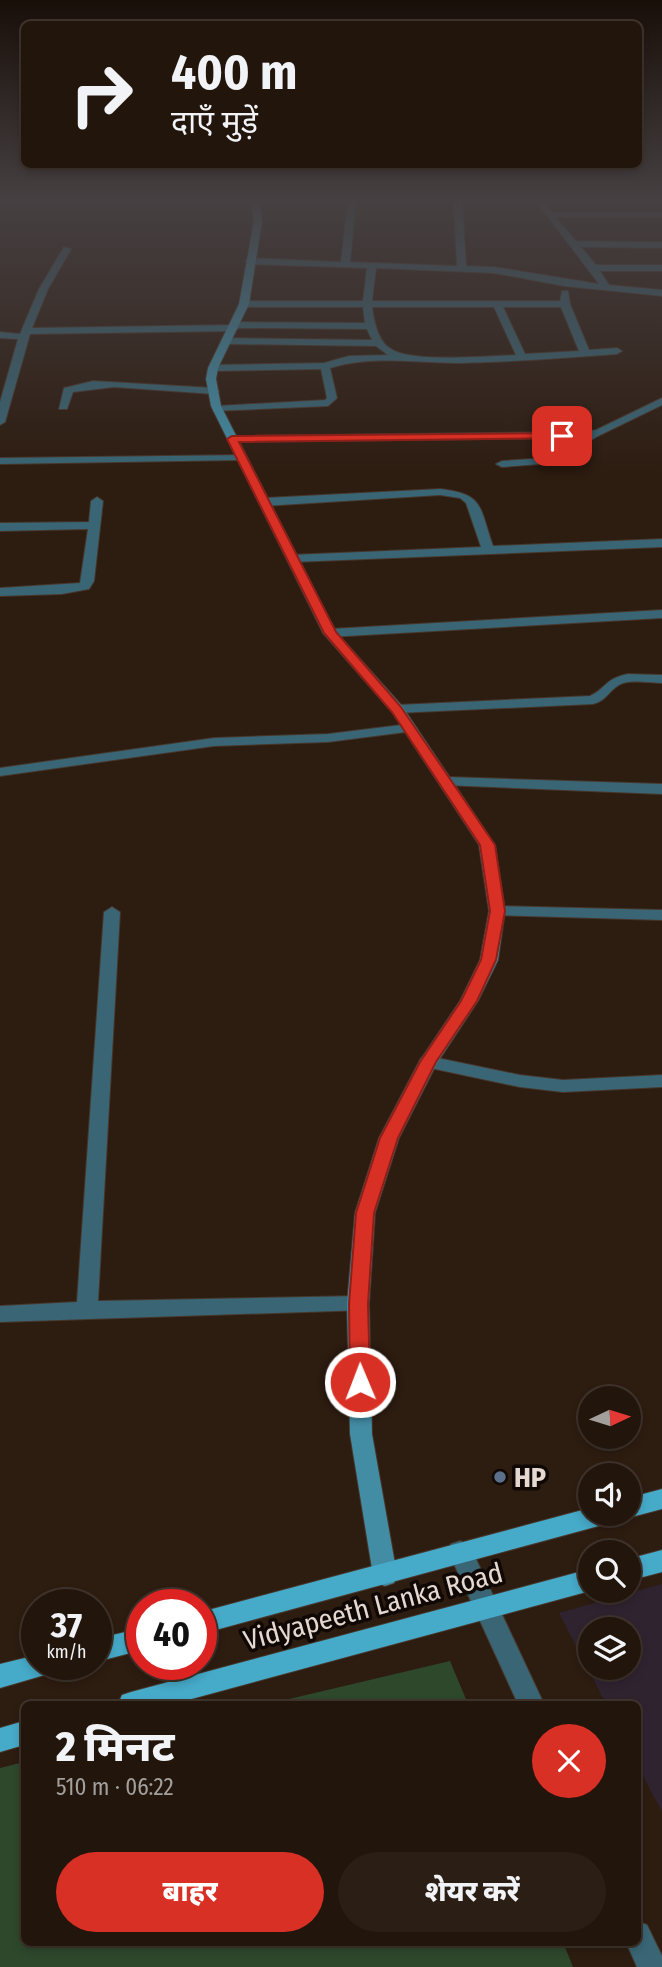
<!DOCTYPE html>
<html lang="hi">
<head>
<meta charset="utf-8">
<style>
	:root { --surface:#22150c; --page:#2a1e15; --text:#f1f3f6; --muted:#a29f9d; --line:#3f342d; --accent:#d93025 }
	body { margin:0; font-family:"Fira Sans Condensed","Noto Sans Devanagari",sans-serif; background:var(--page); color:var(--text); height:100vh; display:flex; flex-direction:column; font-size:26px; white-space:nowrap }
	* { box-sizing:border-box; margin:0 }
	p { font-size:23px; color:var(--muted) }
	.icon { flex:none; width:38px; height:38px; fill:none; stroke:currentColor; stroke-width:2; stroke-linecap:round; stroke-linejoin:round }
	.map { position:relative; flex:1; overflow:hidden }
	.sheet { position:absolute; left:21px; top:1701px; width:620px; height:245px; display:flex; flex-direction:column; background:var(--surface); border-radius:10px; box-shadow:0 4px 10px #0003,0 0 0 2px var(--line) }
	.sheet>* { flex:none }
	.hud { position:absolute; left:21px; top:21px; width:621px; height:147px; border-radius:10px; box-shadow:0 4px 10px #0003,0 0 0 2px var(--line); background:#22150c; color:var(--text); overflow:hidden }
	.needle { width:46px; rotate:86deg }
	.buttons { position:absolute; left:578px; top:1386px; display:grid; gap:14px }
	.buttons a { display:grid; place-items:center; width:63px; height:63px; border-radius:50%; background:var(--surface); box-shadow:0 4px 10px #0003,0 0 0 2px var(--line); font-size:35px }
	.speed { position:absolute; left:21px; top:1589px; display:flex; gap:14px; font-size:35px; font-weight:700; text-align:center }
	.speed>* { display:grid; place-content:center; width:91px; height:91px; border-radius:50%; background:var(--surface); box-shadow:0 4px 10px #0003,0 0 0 2px var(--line); line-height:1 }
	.speed small { font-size:18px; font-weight:400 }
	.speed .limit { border:10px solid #d22; background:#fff; color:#111 }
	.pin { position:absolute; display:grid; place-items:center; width:60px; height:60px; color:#fff; margin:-30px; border-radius:14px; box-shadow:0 4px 10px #0006 }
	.me { position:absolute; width:77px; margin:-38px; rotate:359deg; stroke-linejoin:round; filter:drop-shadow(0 0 5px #0008) }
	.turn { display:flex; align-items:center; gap:24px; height:147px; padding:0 35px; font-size:32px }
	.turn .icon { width:91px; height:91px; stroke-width:2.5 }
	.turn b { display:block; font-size:49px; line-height:60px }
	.round { display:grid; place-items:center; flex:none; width:74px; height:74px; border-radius:37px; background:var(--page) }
	.summary { display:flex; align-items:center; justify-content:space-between; height:119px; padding:0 35px }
	h1 { font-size:42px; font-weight:800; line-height:52px }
	.primary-button { display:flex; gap:14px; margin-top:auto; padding:14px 35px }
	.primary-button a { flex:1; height:80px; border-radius:42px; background:var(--accent); color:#fff; font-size:28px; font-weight:800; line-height:80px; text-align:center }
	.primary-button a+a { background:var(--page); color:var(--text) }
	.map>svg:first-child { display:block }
	.education { fill:#302330; fill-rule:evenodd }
	.green { fill:#2e482c }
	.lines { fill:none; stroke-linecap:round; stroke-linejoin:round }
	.street-casing { stroke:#47362b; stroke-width:2 }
	.secondary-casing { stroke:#47362b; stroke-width:2 }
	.primary-casing { stroke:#47362b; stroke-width:2 }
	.street { fill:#396574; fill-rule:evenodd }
	.secondary { fill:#428ca4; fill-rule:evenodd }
	.primary { fill:#46aac9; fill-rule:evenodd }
	.route { fill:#d93025; stroke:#8d1f18; stroke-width:2 }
	.service-dot { fill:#5c6f8a; stroke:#100805; stroke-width:2.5 }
	.labels { text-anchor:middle; stroke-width:7; stroke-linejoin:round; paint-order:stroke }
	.near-poi-label { font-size:28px; font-weight:bold; fill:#e5d8d1; stroke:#100805; text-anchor:start }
	.near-street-label { font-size:28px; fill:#e5d8d1; stroke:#100805 }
</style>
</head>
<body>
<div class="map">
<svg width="662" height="1967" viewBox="0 0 662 1967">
	<rect width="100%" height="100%" fill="#2d1c10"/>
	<path class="education" d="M 662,1584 L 662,1812 L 637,1764 L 637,1704 L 606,1704 L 559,1613 ZM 628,1629 L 628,1668 L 590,1668 L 590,1629 Z"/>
	<path class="green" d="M 450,1661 L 468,1704 L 268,1704 Z
		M 24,1762 L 24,1942 L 563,1942 L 573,1967 L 0,1967 L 0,1768 Z"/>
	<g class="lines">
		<g class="street-casing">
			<path id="street" d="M 348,201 L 356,201 L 350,262 L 457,266 L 454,201 L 462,201 L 466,266 L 494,267 L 599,284 L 536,201 L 544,201 L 551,213 L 662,213 L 662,217 L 555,217 L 576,241 L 662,242 L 662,248 L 581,247 L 596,265 L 662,265 L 662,271 L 600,271 L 609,285 L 662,290 L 662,296 L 564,286 L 494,273 L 376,268 L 372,301 L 560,301 L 562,291 L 568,291 L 570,304 L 589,350 L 617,348 L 622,351 L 617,354 C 565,358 512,362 460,363 C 416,363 373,355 330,368 L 337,398 L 328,406 L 213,411 L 213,407 L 217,406 L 325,400 L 327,398 L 321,369 L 213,371 L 208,368 L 213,365 L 324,363 L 349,356 L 388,355 L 376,346 L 226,344 L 221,341 L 226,338 L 372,340 L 367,329 L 239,328 L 234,331 L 30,334 L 5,422 L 0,425 L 0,402 L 18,339 L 0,338 L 0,332 L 20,334 L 39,289 L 64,247 L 71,249 L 48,289 L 32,328 L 230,325 L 235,322 L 365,323 L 363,307 L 244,307 L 239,304 L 244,301 L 363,301 L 367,268 L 249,264 L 245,261 L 249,258 L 341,262 ZM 372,307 L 494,307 L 516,355 C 488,356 412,363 391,349 C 378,342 374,322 372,307 ZM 503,307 L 561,307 L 579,351 L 525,354 Z
				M 93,381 L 214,388 L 219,391 L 214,394 L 114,387 L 73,392 L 67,409 L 59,409 L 64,388 Z
				M 662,398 L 662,405 L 598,436 L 554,463 L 502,467 L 496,464 L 502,461 L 547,458 L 581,438 L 232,442 L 227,439 L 232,436 L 584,432 L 596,430 Z
				M 245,455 L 245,459 L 241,460 L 0,464 L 0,458 Z
				M 440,489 C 485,494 479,507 493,546 L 662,539 L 662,547 L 294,562 L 290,561 L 290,555 L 481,547 L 466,503 L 460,498 L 440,495 L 264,506 L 258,502 L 264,498 Z
				M 97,497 L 103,501 L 94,581 L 89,589 L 62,594 L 0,596 L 0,588 L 80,583 L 88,529 L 0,531 L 0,523 L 89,522 L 91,501 Z
				M 662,610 L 662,618 L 330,637 L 323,633 L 330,629 Z
				M 628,674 L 662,675 L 662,683 C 648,683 627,678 616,687 C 607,694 605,701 593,704 L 397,713 L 390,709 L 397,705 L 590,696 C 607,688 604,679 628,674 Z
				M 409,724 L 416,728 L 414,731 L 328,742 L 214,746 L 0,776 L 0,768 L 214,738 L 328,734 Z
				M 448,777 L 662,784 L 662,794 L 443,785 L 440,782 L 443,779 Z
				M 497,906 L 662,910 L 662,920 L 491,915 L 489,911 Z
				M 112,907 L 120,912 L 98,1301 L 358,1296 L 366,1298 L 369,1304 L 366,1310 L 0,1322 L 0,1306 L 77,1302 L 104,912 Z
				M 428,1056 L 520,1075 L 563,1080 L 662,1075 L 662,1087 L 563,1092 L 520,1087 L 421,1066 L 419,1062 L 421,1058 Z
				M 460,1541 L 469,1544 L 544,1704 L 518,1704 L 448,1551 L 451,1544 Z
				M 637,1921 L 647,1925 L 662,1956 L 662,1967 L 637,1967 L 626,1942 L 637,1942 Z"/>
		</g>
		<g class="secondary-casing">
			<path id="secondary" d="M 251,201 L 259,201 L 262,221 L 249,304 L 218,368 L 216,379 L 221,406 L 336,632 L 402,706 L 495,845 L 505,911 L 498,960 L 478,1001 L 437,1063 L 399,1138 L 375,1213 L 369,1304 L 372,1434 L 397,1575 L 394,1583 L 385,1586 L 376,1583 L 373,1575 L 350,1434 L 347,1304 L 355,1213 L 379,1138 L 419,1062 L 460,1001 L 480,960 L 489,911 L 479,845 L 392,712 L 323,633 L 211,406 L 206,379 L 208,368 L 239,304 L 254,221 Z"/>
		</g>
		<g class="primary-casing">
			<path id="primary" d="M 662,1489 L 662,1509 L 628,1518 L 620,1515 L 628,1514 L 628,1498 Z
				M 590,1508 L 590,1514 L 618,1514 L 614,1521 L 606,1524 L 201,1634 L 201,1612 Z
				M 662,1550 L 662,1572 L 628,1581 L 628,1559 Z
				M 590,1569 L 590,1591 L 173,1704 L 118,1704 L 122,1695 L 131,1692 Z
				M 142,1628 L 142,1650 L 96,1662 L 96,1639 Z
				M 37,1655 L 37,1664 L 59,1664 L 55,1672 L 0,1688 L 0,1664 Z
				M 24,1721 L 24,1745 L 0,1752 L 0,1728 Z"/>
		</g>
		<use href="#street" class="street"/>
		<use href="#secondary" class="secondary"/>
		<use href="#primary" class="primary"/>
	</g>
	<linearGradient id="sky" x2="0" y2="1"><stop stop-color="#190f09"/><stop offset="0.42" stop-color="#464042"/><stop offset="1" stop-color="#464042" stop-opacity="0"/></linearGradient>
	<rect width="662" height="476" fill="url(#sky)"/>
	<path class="route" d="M 562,433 L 565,434 L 565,438 L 239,442 L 336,632 L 401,707 L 495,845 L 505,911 L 496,960 L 477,1001 L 436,1062 L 398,1138 L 374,1213 L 368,1304 L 370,1382 L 367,1388 L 360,1390 L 353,1388 L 350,1382 L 349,1304 L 356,1213 L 380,1138 L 420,1062 L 461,1001 L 481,960 L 490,911 L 480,845 L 392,712 L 324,633 L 227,439 L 232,436 Z"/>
	<circle class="service-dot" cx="500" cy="1477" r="7"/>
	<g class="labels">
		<g class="near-poi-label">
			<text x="514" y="1487">HP</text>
		</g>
		<g class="near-street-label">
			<text transform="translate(373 1606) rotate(-15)" y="10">Vidyapeeth Lanka Road</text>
		</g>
	</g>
</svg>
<div class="buttons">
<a><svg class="needle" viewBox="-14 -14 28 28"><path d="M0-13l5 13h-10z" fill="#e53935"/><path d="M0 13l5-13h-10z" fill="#a29f9d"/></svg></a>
<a><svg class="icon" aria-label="sound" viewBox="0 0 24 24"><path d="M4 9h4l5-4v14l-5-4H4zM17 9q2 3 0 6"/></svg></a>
<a><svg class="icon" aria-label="search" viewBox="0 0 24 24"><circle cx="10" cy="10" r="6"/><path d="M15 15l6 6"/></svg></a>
<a><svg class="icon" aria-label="layers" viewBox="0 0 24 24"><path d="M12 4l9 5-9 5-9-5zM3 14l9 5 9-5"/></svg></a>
</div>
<div class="speed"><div>37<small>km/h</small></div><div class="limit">40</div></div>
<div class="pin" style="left:562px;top:436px;background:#d93025"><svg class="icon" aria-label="arrive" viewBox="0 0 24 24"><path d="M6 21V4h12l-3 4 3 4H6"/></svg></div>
<svg class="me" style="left:360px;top:1382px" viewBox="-20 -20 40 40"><circle r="17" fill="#d93025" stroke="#fff" stroke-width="3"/><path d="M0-11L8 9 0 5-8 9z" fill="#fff"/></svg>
<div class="hud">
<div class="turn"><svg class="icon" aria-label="right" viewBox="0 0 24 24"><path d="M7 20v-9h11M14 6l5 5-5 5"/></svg><div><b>400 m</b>दाएँ मुड़ें</div></div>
</div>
<section class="sheet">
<div class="summary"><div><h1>2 मिनट</h1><p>510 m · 06:22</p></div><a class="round" style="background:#d93025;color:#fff"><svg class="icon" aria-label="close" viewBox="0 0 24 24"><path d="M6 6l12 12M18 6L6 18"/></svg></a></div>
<div class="primary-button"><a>बाहर</a><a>शेयर करें</a></div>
</section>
</div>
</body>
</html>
